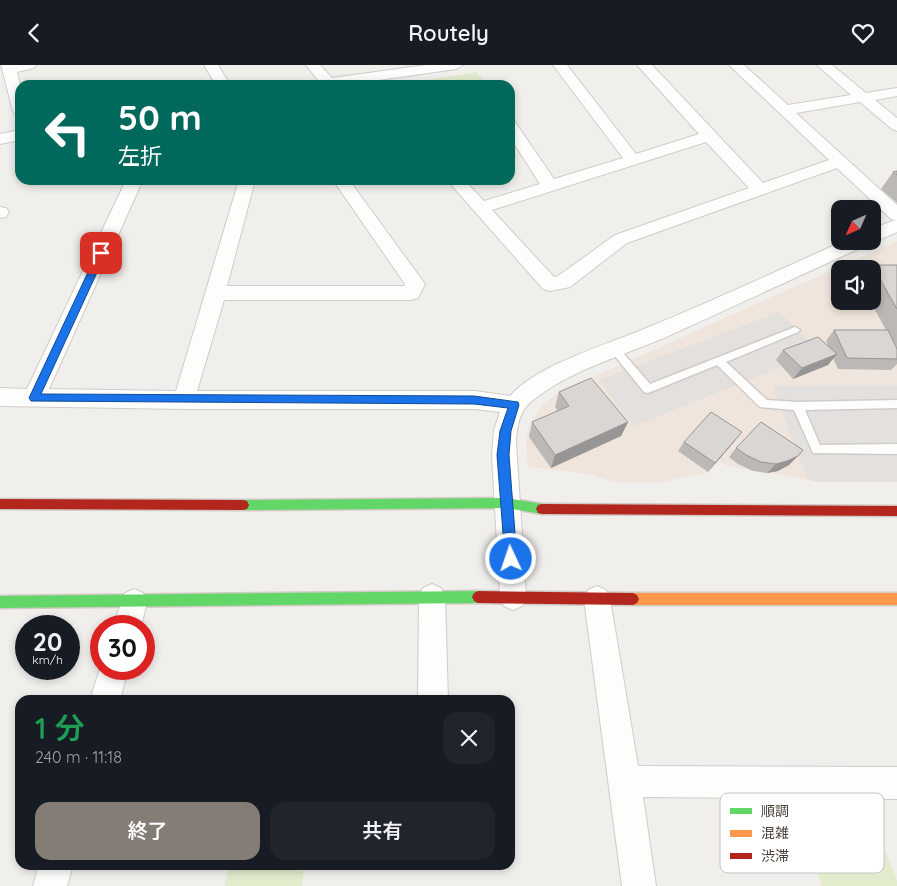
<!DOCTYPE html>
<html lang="ja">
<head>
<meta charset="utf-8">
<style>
	:root { --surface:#171b24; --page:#20242c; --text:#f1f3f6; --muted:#9ea1a6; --accent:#837d76 }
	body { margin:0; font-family:Quicksand,"Noto Sans JP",sans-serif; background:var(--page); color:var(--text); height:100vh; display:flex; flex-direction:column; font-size:19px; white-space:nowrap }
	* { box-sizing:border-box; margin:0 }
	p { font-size:16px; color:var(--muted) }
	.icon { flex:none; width:28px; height:28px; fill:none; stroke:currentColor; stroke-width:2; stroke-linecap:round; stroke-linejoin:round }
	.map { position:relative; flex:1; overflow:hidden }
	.panel { position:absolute; left:15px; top:630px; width:500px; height:175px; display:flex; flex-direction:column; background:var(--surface); border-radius:15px; box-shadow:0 2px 8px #0003 }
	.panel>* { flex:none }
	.guide { position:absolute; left:15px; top:15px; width:500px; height:105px; border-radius:15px; box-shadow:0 2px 8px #0003; background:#00695c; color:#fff; overflow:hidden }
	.needle { width:32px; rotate:225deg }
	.fabs { position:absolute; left:831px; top:135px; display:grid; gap:10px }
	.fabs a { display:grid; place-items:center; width:50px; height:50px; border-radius:10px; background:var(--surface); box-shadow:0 2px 8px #0003; font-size:25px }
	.speed { position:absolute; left:15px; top:550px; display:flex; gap:10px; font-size:25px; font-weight:700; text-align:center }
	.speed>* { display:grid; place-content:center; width:65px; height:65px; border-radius:50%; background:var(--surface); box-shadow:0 2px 8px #0003; line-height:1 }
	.speed small { font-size:12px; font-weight:400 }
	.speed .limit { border:8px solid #d22; background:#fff; color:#111 }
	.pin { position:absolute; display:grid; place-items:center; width:42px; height:42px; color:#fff; margin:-21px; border-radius:10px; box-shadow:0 2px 8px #0006 }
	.me { position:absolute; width:55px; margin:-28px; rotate:357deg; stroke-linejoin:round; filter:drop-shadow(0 0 4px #0008) }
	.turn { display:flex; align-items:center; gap:18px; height:105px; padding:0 20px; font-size:22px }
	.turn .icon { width:65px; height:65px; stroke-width:2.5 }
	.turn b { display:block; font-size:35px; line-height:42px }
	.round { display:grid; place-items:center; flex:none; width:52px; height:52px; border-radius:15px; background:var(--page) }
	.head { display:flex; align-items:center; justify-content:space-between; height:85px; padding:0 20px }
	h1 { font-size:30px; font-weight:600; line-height:38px; color:#1e9e55 }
	.button { display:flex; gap:10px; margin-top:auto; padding:10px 20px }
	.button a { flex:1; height:58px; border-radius:15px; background:var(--accent); color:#fff; font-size:20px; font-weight:600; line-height:58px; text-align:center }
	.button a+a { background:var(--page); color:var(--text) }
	header { display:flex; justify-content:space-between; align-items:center; height:65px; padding:0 20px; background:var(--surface); font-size:22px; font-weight:600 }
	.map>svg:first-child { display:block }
	.commercial { fill:#f0e5dc; fill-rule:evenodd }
	.green { fill:#e2ebcc }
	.parking { fill:#e3e0dd }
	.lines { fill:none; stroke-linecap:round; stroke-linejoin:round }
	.lane-casing { stroke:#cfccc9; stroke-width:3 }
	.street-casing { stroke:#cfccc9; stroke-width:2 }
	.fast-casing { stroke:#d0cbc3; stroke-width:3 }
	.slow-casing { stroke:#d0cbc3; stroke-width:3 }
	.jam-casing { stroke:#d0cbc3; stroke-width:3 }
	.lane { fill:#fdfdfc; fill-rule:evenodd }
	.street { fill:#fdfdfc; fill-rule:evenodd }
	.fast { fill:#63d668; fill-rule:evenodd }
	.slow { fill:#ff974d; fill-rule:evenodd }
	.jam { fill:#b3261e; fill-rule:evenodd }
	.wall { fill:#bbb8b5 }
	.shaded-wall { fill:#989694 }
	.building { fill:#d9d6d3; stroke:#989694 }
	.route { fill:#1a73e8; stroke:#114b97 }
	.key { fill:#fff; stroke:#c8c5c3; stroke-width:1 }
	.key-label { font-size:14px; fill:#483f37 }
</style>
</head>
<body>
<header><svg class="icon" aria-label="back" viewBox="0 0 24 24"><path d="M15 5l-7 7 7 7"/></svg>Routely<svg class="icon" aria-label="heart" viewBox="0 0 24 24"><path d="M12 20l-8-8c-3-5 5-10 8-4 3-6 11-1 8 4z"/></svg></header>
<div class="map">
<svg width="897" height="821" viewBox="0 0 897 821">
	<rect width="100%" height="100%" fill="#f1efec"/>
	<path class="commercial" d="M 897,176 L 897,417 L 820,417 L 728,401 L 716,395 L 705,408 L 663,417 L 613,417 L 589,409 L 528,402 L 526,379 L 529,361 L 542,341 L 559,327 ZM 840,204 L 872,204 L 872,236 L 840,236 Z"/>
	<path class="green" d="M 477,7 L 487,20 L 395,20 Z
		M 875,760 L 897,816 L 897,821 L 822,821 L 800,761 Z
		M 228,800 L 304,800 L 302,821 L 225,821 Z"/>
	<path class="parking" d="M 779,247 L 814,280 L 775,295 L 781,302 L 634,361 L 599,315 Z
		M 897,320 L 897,417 L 820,417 L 808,415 L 772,321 Z"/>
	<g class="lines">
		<g class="lane-casing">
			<path id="lane" d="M 795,262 L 800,265 L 798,267 L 726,297 L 767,335 L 798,337 L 897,335 L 897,343 L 805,345 L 820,380 L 897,379 L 897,389 L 813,388 L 794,345 L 760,342 L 717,300 L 648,328 L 644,327 L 610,285 L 612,282 L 618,282 L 650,319 Z"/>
		</g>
		<g class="street-casing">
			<path id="street" d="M 1,0 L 36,0 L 34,3 L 17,7 L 20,20 L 20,50 L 15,49 L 13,46 Z
				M 204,0 L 218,0 L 230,20 L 216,20 Z
				M 306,0 L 320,0 L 332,13 L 426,0 L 463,0 L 456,4 L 344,20 L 322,20 Z
				M 553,0 L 567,0 L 636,89 L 699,69 L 637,0 L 652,0 L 763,118 L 829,95 L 729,0 L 744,0 L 788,40 L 851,30 L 817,0 L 832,0 L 866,28 L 897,23 L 897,31 L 875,35 L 897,53 L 897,66 L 892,64 L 860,37 L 796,48 L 897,140 L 897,167 C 888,171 879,176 870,176 L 872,176 L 872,164 L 895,155 L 891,154 L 837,103 L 627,178 L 570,222 L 550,226 L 543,224 L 447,115 L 464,115 L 484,136 L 540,119 L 510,72 L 510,55 L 515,57 L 554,114 L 623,93 ZM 706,77 L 749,123 L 615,170 L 558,211 L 554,212 L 492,145 Z
				M 121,16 L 129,17 L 131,20 L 114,20 L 116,17 Z
				M 20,65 L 20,75 L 0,79 L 0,69 Z
				M 126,115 L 145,115 L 141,119 L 49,324 L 176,326 L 239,115 L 255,115 L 227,221 L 404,221 L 405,219 L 333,115 L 349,115 L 425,219 L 418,233 L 411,235 L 224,235 L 197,326 L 475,326 L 510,331 C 538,299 609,279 649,262 C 715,235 779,205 844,176 L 870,176 L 867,180 C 800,210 733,242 666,272 C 622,291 570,305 532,336 C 519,346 517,362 516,377 L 526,532 L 522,541 L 513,545 L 504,541 L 500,532 L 492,390 L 494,365 L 500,347 L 475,344 L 184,344 L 0,341 L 0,323 L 27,324 Z
				M 0,142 L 6,143 L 9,147 L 6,152 L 0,153 Z
				M 432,519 L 441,523 L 445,532 L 448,635 L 418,635 L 419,532 L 423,523 Z
				M 597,521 L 606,525 L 610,534 L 638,701 L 897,702 L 897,734 L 643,732 L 656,821 L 622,821 L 584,534 L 588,525 Z
				M 134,524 L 143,528 L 147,537 L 141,561 L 113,561 L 125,528 Z
				M 101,600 L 101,604 L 128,604 L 120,635 L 90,635 Z
				M 39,800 L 73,800 L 67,821 L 33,821 Z"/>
		</g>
		<g class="fast-casing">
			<path id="fast" d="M 507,433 L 542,439 L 546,440 L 548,444 L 546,448 L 542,449 L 507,443 L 243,445 L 239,444 L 237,440 L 239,436 L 243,435 Z
				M 478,526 L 482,528 L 484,532 L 482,536 L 478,538 L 0,543 L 0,531 Z"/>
		</g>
		<g class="slow-casing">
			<path id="slow" d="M 633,528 L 897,528 L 897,540 L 633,540 L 629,538 L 627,534 L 629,530 Z"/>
		</g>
		<g class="jam-casing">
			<path id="jam" d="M 0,434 L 243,435 L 247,436 L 249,440 L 247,444 L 243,445 L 0,444 Z
				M 542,439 L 897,441 L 897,451 L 542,449 L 538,448 L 536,444 L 538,440 Z
				M 478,526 L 633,528 L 637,530 L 639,534 L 637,538 L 633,540 L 478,538 L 474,536 L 472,532 L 474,528 Z"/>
		</g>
		<use href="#lane" class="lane"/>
		<use href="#street" class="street"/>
		<use href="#fast" class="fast"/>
		<use href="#slow" class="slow"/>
		<use href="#jam" class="jam"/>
	</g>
	<path class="wall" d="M 897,106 L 897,138 L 881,124 L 893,107 Z
		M 872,200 L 897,200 L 897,299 L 891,305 L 838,304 L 833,293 L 828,300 L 793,314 L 776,295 L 783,285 L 828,280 L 826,276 L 834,265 L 886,265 L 870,236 L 872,236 L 872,204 L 869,204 Z
		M 559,327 L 628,357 L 621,371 L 551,403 L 529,372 L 532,357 L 558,346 L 555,342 Z
		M 684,377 L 734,377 L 708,407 L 678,386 Z
		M 736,383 L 789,400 L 778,406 L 767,408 L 753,406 L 738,399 L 729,392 Z"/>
	<path class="shaded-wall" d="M 837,289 L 828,300 L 793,314 L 802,303 Z
		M 628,357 L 621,371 L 551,403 L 555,390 Z
		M 742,367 L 734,377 L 708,407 L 715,398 Z
		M 798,391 L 789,400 L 778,406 L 767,408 L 776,399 Z"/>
	<path class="building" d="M 897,106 L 897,110 L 893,107 Z
		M 872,200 L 897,200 L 897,244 Z
		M 834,265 L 888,265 L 897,284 L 897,294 L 847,293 Z
		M 818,272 L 837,289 L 802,303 L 783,285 Z
		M 591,313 L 628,357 L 555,390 L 532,357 L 569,341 L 559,327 Z
		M 711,347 L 742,367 L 715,398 L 684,377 Z
		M 761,357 L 803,385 L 798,391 L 787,396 L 776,399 L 761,397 L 746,390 L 736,383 Z"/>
	<path class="route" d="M 101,185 L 106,188 L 41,329 L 474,331 L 518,337 L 519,340 L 511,366 L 509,390 L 517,494 L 515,498 L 511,500 L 506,498 L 505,494 L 497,390 L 500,366 L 508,343 L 474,339 L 31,336 L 29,333 L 97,188 Z"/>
	<rect x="720" y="728" width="164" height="80" rx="8" class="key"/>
	<rect x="730" y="743" width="22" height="6" fill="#63d668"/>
	<rect x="730" y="765" width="22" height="7" fill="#ff974d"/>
	<rect x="730" y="788" width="22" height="6" fill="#b3261e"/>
	<g class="key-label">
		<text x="761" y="751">順調</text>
		<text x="761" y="773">混雑</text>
		<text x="761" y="796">渋滞</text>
	</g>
</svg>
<div class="fabs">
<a><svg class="needle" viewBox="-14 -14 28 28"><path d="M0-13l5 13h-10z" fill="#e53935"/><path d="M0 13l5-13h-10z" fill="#9ea1a6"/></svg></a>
<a><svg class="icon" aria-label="sound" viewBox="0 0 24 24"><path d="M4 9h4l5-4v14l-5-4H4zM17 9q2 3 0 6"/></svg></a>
</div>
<div class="speed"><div>20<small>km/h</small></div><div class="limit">30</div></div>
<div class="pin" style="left:101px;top:188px;background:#d93025"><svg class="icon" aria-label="arrive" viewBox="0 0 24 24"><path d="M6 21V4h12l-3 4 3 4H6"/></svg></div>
<svg class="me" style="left:511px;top:494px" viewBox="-20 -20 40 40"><circle r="17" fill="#1a73e8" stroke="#fff" stroke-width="3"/><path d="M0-11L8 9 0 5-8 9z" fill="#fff"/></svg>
<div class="guide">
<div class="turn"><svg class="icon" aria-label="left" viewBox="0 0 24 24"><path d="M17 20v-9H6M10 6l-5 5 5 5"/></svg><div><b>50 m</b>左折</div></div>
</div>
<section class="panel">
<div class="head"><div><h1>1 分</h1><p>240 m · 11:18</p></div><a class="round"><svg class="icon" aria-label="close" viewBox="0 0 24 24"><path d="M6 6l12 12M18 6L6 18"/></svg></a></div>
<div class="button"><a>終了</a><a>共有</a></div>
</section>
</div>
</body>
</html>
